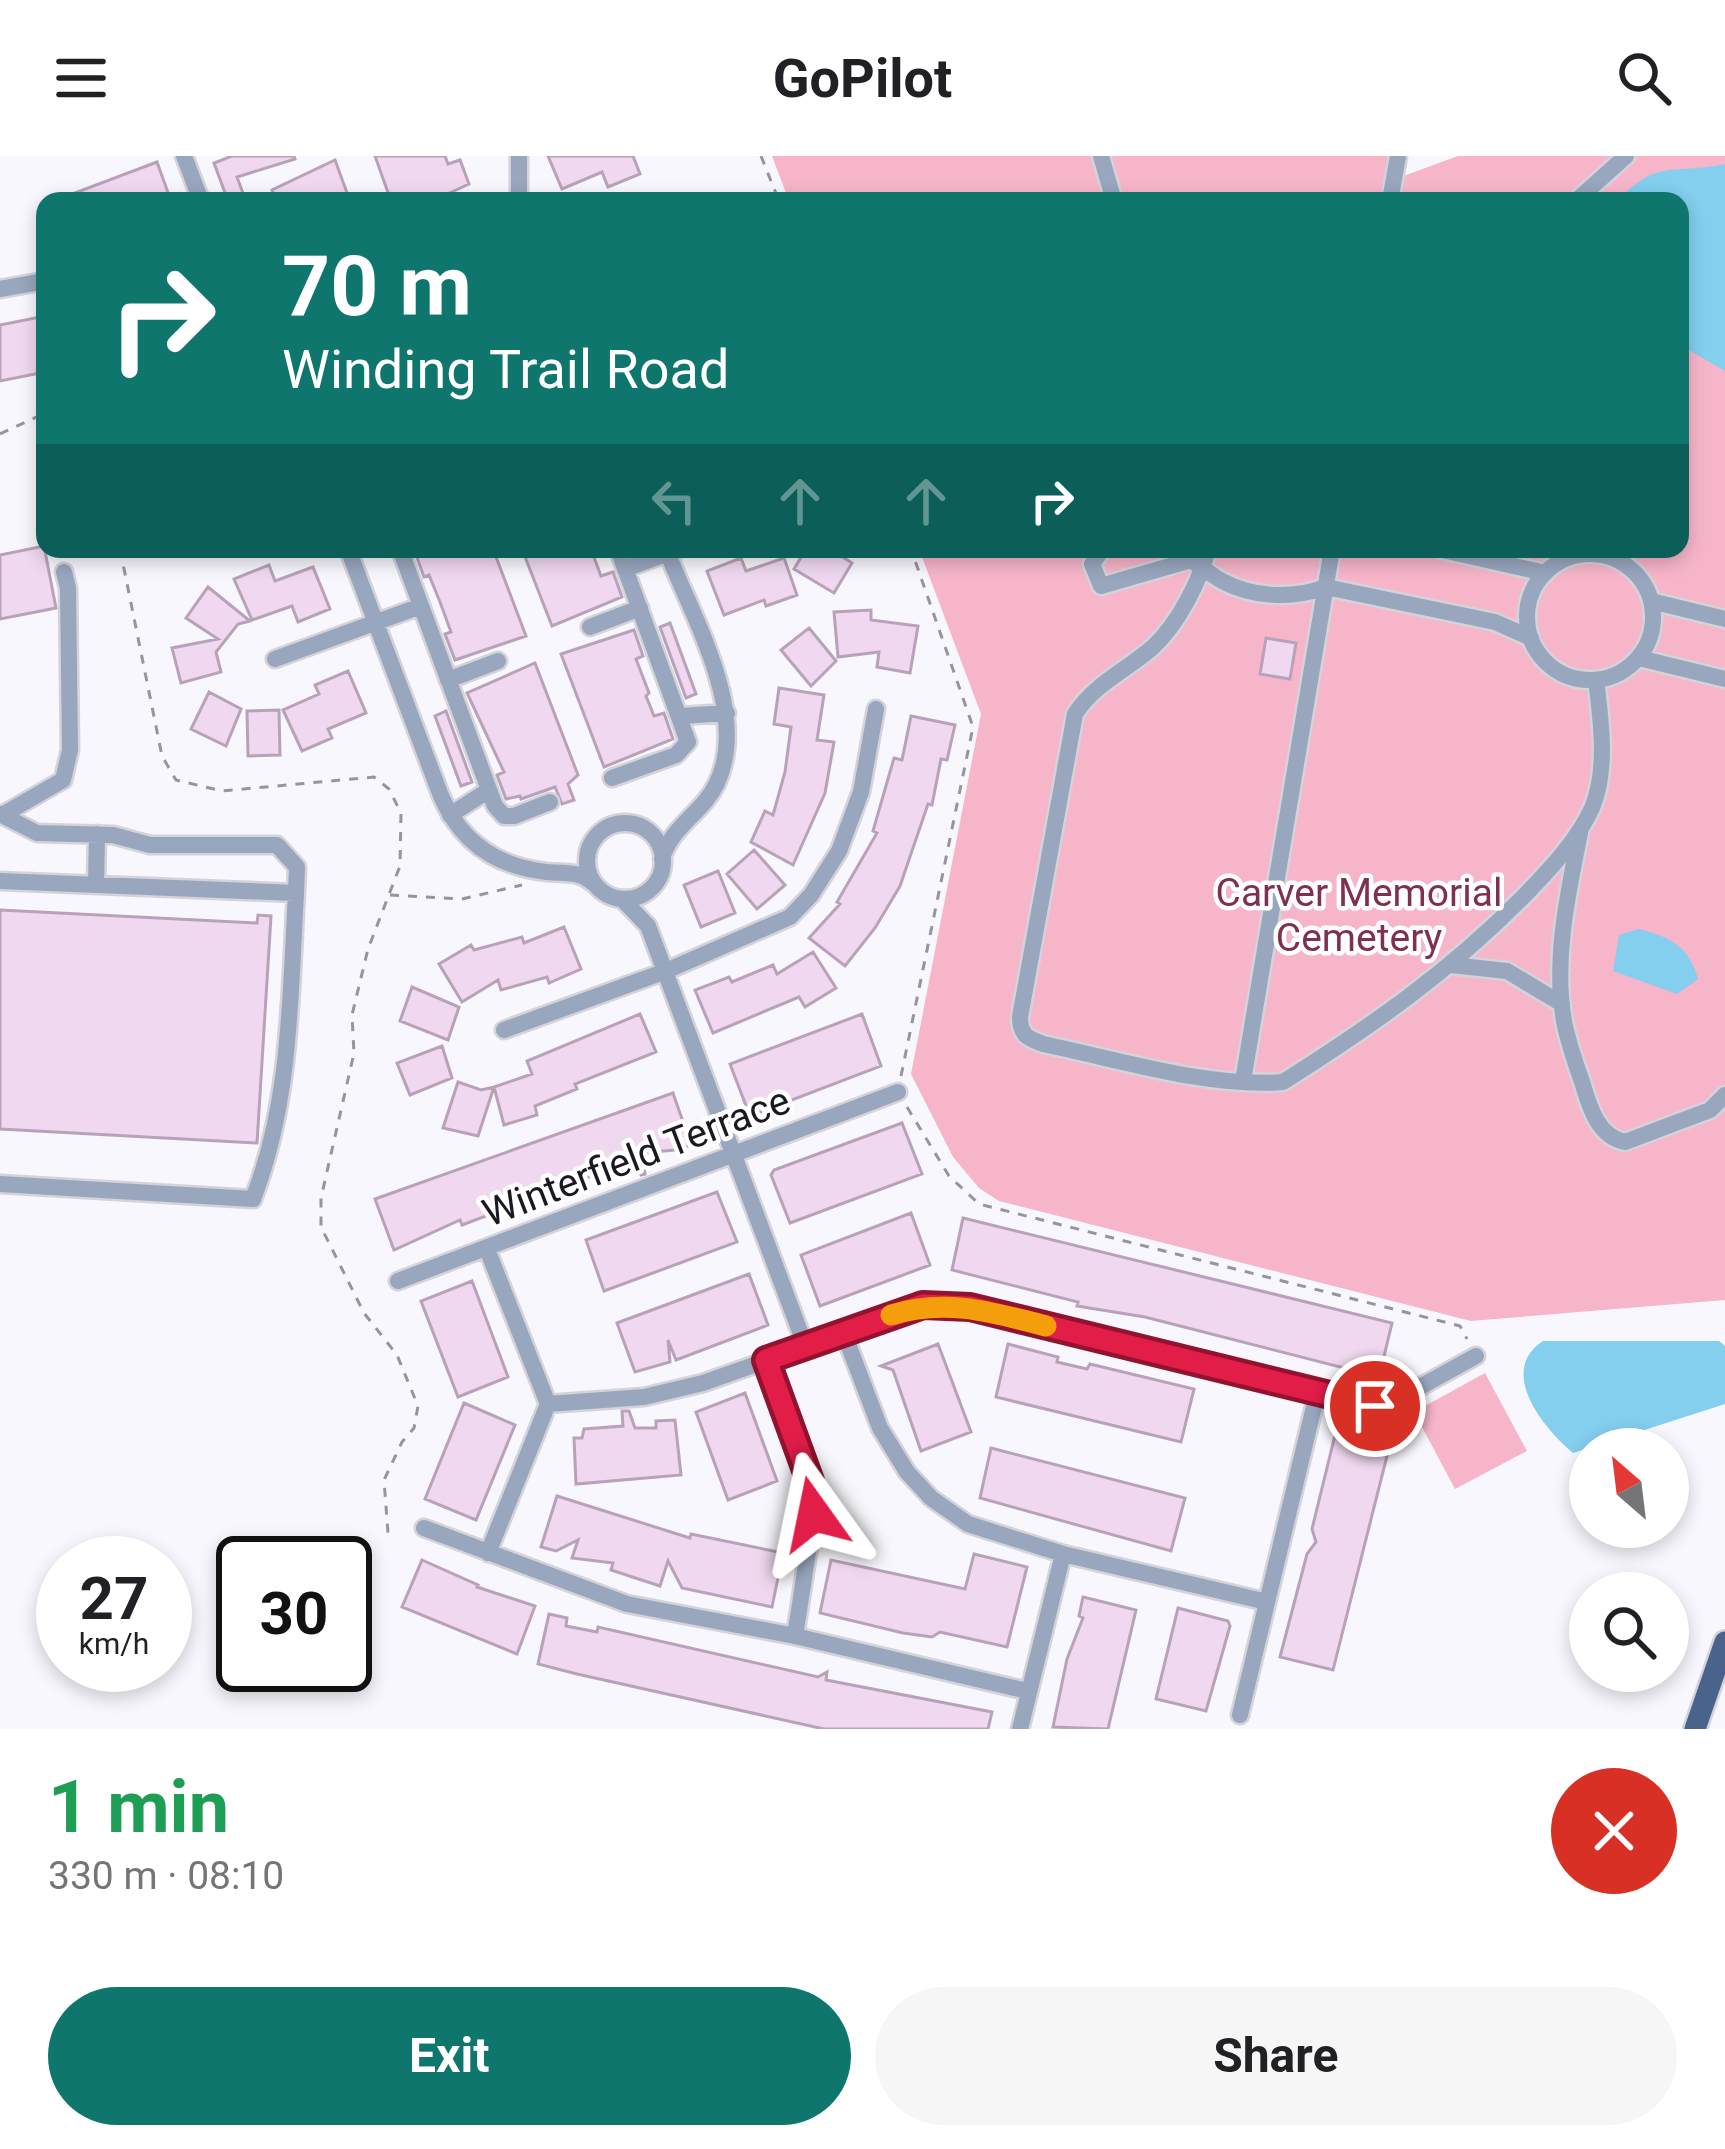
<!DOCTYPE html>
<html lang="en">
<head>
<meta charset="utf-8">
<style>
	:root { --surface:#fff; --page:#f6f6f6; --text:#202124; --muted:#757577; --accent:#0f766e }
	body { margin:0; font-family:Roboto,sans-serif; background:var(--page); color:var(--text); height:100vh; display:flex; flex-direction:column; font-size:45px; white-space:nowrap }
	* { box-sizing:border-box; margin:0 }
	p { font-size:39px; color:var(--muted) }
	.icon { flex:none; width:66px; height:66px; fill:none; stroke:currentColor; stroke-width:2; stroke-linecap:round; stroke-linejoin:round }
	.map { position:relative; height:1573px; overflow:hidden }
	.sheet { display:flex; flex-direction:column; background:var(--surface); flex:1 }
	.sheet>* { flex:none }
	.hud { position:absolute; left:36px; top:36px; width:1653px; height:366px; border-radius:24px; box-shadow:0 6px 18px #0003; background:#0f766e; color:#fff; overflow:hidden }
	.needle { width:78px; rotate:332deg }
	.buttons { position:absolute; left:1569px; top:1272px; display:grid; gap:24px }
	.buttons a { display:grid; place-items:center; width:120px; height:120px; border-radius:50%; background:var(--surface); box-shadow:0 6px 18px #0003; font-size:60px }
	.speed { position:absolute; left:36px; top:1380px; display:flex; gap:24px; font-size:60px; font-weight:700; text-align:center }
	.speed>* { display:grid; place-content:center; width:156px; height:156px; border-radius:50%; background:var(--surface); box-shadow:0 6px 18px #0003; line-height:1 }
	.speed small { font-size:30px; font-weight:400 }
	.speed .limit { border:6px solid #111; border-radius:18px; background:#fff; color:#111 }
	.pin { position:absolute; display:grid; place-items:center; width:102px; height:102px; color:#fff; margin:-51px; border:6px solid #fff; border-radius:50%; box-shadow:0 3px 12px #0007 }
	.me { position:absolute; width:132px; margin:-66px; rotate:348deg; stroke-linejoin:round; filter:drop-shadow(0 0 9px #0008) }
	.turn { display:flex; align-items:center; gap:42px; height:252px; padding:0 48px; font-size:54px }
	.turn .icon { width:156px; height:156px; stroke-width:2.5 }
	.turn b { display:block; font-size:84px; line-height:102px }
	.lanes { display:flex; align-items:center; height:114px; padding:0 48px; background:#0003; justify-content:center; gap:60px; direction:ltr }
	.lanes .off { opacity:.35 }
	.round { display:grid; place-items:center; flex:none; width:126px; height:126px; border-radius:63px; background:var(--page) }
	.summary { display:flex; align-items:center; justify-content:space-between; height:204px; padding:0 48px }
	h1 { font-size:72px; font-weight:700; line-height:90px; color:#1e9e55 }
	.button { display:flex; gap:24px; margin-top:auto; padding:24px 48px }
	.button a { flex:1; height:138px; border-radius:72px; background:var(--accent); color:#fff; font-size:48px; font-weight:700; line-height:138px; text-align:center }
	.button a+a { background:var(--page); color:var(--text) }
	header { display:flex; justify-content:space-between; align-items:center; height:156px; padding:0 48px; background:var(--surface); font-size:54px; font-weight:700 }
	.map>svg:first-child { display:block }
	.green { fill:#f7b5ca }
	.water { fill:#84ceee }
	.building { fill:#f0d9f0; stroke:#b8a2b9; stroke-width:3 }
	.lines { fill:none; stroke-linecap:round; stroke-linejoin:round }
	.minor-casing { stroke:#d4d3da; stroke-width:21 }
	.major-casing { stroke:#d4d3da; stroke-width:26 }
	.path { stroke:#96959d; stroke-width:3; stroke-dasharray:9 9; stroke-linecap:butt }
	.minor { stroke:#98a6be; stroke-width:16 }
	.major { stroke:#4a638c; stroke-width:21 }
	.route-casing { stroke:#92132f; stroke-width:30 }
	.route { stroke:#e11d48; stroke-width:21 }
	.slow { stroke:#f59e0b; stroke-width:21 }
	.labels { text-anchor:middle; stroke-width:9; stroke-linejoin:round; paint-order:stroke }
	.park-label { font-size:39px; fill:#7f2f4f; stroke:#fff }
	.street-label { font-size:39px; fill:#1a1822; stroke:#fff }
</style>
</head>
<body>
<header><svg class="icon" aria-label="menu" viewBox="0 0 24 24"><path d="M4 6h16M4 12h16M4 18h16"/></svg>GoPilot<svg class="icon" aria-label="search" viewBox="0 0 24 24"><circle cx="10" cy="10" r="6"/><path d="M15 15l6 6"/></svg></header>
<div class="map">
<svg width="1725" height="1573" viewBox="0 0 1725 1573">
	<rect width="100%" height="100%" fill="#f8f7fd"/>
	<path class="green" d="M 772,0 L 1393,0 L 1390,25 L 1458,0 L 1725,0 L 1725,1144 L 1471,1165 L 999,1045 L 979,1032 L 953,1001 L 911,918 L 981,558 L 919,393 L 1680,393 L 1680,45 L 789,45 Z
		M 1485,1217 L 1527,1295 L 1455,1333 L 1414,1256 Z"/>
	<path class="water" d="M 1725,8 L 1725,215 L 1680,189 L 1680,45 L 1618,45 C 1656,2 1674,19 1725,8 Z
		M 1639,773 C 1670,781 1689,790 1698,823 L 1677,838 L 1613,815 L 1619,779 Z
		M 1543,1185 L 1719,1185 L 1725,1190 L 1725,1248 L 1573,1297 C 1543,1272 1497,1215 1543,1185 Z"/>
	<path class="building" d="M 232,0 L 294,0 L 295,3 L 237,21 L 244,40 L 228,45 L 214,7 Z
		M 375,0 L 445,0 L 448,8 L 460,4 L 469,28 L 432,45 L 391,45 Z
		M 548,0 L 633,0 L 640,18 L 608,31 L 602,16 L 562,33 Z
		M 335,4 L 350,45 L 277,45 L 272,34 Z
		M 157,6 L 171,45 L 57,45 L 56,44 Z
		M 45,160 L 45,216 L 0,225 L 0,169 Z
		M 44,390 L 56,452 L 0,463 L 0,399 Z
		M 423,393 L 493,393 L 526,480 L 455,504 L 445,478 L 451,476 L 440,446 L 429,419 L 424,421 L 415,396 Z
		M 522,393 L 591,393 L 601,420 L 613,416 L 622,441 L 552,470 Z
		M 806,393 L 830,393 L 852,407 L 834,437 L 794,413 Z
		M 741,402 L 746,415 L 784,402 L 797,439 L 766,450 L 764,444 L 724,459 L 707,415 Z
		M 269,409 L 275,425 L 313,411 L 330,453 L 298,466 L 292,450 L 252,464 L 234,423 Z
		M 208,431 L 250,465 L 238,468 L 216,496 L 221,516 L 181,527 L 172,492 L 218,483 L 186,462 Z
		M 871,454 L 871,464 L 918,470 L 910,517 L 877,511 L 879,496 L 838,501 L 834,456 Z
		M 670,467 L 696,538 L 686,542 L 660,471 Z
		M 809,472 L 836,505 L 811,530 L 781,494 Z
		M 634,474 L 643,500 L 636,503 L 649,537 L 646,540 L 654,560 L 664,557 L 673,583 L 604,611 L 561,498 Z
		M 1266,482 L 1296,487 L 1290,523 L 1260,518 Z
		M 535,507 L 578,619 L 568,628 L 574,644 L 562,648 L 555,631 L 521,643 L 520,640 L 506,643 L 497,619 L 504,616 L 467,537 Z
		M 348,515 L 366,557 L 328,573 L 332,582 L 302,595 L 283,554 L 319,538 L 315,529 Z
		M 779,532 L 824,539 L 817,584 L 834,586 L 825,637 L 793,709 L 751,686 L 765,655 L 773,659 L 785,616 L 791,571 L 774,568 Z
		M 209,536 L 241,553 L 226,590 L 191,573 Z
		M 279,554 L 280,599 L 248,600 L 247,555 Z
		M 446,555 L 472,626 L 461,630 L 435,560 Z
		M 911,560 L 955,569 L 947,604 L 941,603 L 932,649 L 928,648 L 900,730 L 875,772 L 845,810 L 809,782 L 840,748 L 837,746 L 877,677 L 873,675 L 894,602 L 902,604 Z
		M 754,694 L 785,729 L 757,753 L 727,718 Z
		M 718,715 L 735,757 L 701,771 L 684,729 Z
		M 0,754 L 257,767 L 258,759 L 271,760 L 257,987 L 0,973 Z
		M 564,771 L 581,813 L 549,827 L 547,821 L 501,834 L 498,824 L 462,846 L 439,808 L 471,789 L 474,794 L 522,781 L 524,787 Z
		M 813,796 L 836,832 L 805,851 L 799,841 L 713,877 L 695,834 L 729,821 L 732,826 L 773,809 L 777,818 Z
		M 412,831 L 459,851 L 448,884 L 400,865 Z
		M 640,858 L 656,896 L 575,928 L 577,933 L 535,950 L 537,959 L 504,969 L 494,931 L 532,918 L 527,905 Z
		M 862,858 L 881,910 L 750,960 L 730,908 Z
		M 442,890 L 452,922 L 410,939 L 397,907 Z
		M 458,926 L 481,934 L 494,931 L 478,980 L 443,972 Z
		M 673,937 L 691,989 L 675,994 L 642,997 L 645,1018 L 641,1019 L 633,1005 L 611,1013 L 613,1018 L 595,1024 L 594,1019 L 462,1069 L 460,1064 L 394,1094 L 375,1043 Z
		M 902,967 L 922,1018 L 790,1067 L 771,1019 L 774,1014 Z
		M 717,1036 L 737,1086 L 604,1135 L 586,1084 Z
		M 911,1057 L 930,1109 L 820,1150 L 801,1099 Z
		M 963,1062 L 1392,1167 L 1379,1221 L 1145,1161 L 1077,1150 L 1078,1146 L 952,1114 Z
		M 749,1118 L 768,1169 L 676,1204 L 668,1184 L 670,1206 L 635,1216 L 617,1167 Z
		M 472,1125 L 508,1221 L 458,1241 L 421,1145 Z
		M 938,1188 L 971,1276 L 921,1295 L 893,1214 L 881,1210 Z
		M 1008,1188 L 1058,1201 L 1057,1206 L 1087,1213 L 1090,1208 L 1194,1233 L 1181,1286 L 996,1241 Z
		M 745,1237 L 777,1325 L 728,1344 L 696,1256 Z
		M 464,1247 L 515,1269 L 476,1364 L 425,1343 Z
		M 622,1255 L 629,1255 L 635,1272 L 656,1272 L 656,1265 L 675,1264 L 681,1319 L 576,1328 L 574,1282 L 582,1282 L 584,1273 L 623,1270 Z
		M 1338,1267 L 1392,1280 L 1333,1514 L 1280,1501 L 1307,1398 L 1316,1386 L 1312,1373 Z
		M 991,1292 L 1185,1342 L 1171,1395 L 980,1342 Z
		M 557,1340 L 690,1382 L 691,1378 L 783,1397 L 772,1451 L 682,1432 L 668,1405 L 660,1430 L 611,1414 L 613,1407 L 572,1402 L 578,1384 L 556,1395 L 541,1391 Z
		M 974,1398 L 1027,1411 L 1007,1491 L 940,1476 L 932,1481 L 903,1477 L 820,1457 L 831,1404 L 965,1433 Z
		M 422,1404 L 478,1429 L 477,1431 L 535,1450 L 517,1498 L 402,1451 Z
		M 1083,1441 L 1136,1454 L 1108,1573 L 1053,1571 L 1067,1503 L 1083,1462 L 1079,1460 Z
		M 1178,1452 L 1228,1465 L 1230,1470 L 1206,1555 L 1156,1543 Z
		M 549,1458 L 567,1462 L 566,1470 L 597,1476 L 598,1471 L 818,1521 L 827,1516 L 826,1524 L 992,1556 L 988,1573 L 824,1573 L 577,1518 L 538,1508 Z"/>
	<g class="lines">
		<g class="minor-casing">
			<path id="minor" d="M 184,0 L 201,45
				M 519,0 L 519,45
				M 1101,0 L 1114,45
				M 1390,45 L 1398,0
				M 1576,45 L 1626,0
				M 0,133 L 45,125
				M 348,393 L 441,640 C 461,686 497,711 547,716 C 566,718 577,714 593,727
				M 400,393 L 495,650 L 504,660 L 514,660 L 550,646
				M 1103,393 L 1092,408 L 1101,430 L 1198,402
				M 1208,393 C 1200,425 1178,468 1153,491 C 1127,514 1094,528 1075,558 L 1020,861 C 1020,879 1027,882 1043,888 C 1117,903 1208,932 1283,926 C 1373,869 1449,816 1524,740 C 1549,714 1577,685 1592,652 C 1608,614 1601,564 1596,524
				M 1438,393 L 1545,417
				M1527 461a63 63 0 1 1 126 0a63 63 0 1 1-126 0Z
				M 1190,404 C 1202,410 1211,419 1222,425 C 1254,442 1293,443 1326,431 L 1495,466 L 1531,482
				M 625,413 L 679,393
				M 1651,445 L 1725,463
				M 590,471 L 640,452
				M 1639,502 L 1725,523
				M 275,503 L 421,450
				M 448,524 L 498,505
				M 681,560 L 727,557
				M 612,622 L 676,599 L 688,586 L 618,393
				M 0,658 L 37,677 L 113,679 L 150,689 L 277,689 L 297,711 L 296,737 L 0,725
				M 4,658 L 63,624 L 70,594 L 68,432 L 64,416
				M 450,659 L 489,634
				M587 705a38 38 0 1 1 76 0a38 38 0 1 1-76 0Z
				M 1580,677 C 1568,737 1553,804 1564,865 C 1568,887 1576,908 1583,929 C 1590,953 1599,981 1625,986 L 1710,954 L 1725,939
				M 662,703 C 671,670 703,657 717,627 C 750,556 692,461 666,393
				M 96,729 L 97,678
				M 622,743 L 648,770 L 805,1189
				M 1451,809 L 1507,815 L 1562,848
				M 504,874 L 666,815 L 790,761 L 811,739 L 839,695 L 861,636 L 876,553
				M 1243,925 L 1332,393
				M 0,1028 L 253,1043 C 291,945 290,842 296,737
				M 487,1093 L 548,1248 L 488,1397
				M 398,1125 L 898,936
				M 843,1175 L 880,1272 L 907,1316 L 931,1342 L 968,1368 L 1063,1398 L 1267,1446
				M 767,1204 L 810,1325 L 814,1358 L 795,1480
				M 548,1248 L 644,1241 L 703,1227 L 923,1149 L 970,1151 L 1375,1249 L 1400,1242 L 1476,1200
				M 424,1372 L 627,1448 L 795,1480 L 1027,1535
				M 1240,1559 L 1317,1238
				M 1020,1573 L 1063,1398"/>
		</g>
		<g class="major-casing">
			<path id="major" d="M 1695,1573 L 1725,1486"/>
		</g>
		<path class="path" d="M 761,0 L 779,45
			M 0,278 L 45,257
			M 120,393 L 162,600 L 176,624 L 222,635 L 374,621 L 389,633 L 401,657 L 400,710 L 368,793 L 352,859 L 354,897 L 321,1042 L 321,1071 L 364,1157 L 397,1199 L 418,1250 L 414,1272 L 402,1286 L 384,1324 L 388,1377
			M 390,739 L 462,743 L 522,729
			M 901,920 L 973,571 L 911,393
			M 907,951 L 949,1020 L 979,1048 L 1460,1170 L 1467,1183"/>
		<use href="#minor" class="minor"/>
		<use href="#major" class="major"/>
	</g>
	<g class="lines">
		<g class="route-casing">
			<path id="route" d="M 814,1358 L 810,1325 L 766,1204 L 923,1149 L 970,1151 L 1375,1250"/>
		</g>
		<use href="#route" class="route"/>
		<path class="slow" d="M 891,1159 C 946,1142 992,1156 1046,1170"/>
	</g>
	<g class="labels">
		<g class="park-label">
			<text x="1359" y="750">Carver Memorial<tspan x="1359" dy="45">Cemetery</tspan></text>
		</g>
		<g class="street-label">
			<text transform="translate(636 1000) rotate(-21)" y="14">Winterfield Terrace</text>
		</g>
	</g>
</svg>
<div class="buttons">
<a><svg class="needle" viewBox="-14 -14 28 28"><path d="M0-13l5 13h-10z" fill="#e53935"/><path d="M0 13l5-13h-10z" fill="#757577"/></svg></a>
<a><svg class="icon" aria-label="search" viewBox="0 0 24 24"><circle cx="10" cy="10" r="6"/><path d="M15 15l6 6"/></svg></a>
</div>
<div class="speed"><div>27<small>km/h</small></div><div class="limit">30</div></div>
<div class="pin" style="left:1375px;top:1250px;background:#d93025"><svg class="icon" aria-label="arrive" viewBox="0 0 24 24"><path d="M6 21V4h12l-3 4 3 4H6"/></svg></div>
<svg class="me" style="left:814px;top:1358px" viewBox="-20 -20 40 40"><path d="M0-17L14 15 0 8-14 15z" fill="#e11d48" stroke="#fff" stroke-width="4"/></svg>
<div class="hud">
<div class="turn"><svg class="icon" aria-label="right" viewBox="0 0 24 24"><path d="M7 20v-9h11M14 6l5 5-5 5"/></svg><div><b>70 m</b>Winding Trail Road</div></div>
<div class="lanes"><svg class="icon off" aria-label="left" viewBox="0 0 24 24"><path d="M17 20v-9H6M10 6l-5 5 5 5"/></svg><svg class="icon off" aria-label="ahead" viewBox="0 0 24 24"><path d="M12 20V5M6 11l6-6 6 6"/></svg><svg class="icon off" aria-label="ahead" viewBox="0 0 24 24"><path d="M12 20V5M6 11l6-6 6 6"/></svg><svg class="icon" aria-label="right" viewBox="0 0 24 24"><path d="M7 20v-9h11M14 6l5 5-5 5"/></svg></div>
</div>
</div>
<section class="sheet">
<div class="summary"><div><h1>1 min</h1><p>330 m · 08:10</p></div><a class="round" style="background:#d93025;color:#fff"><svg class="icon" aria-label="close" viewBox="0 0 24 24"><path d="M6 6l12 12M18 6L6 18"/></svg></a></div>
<div class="button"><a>Exit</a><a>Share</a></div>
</section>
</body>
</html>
